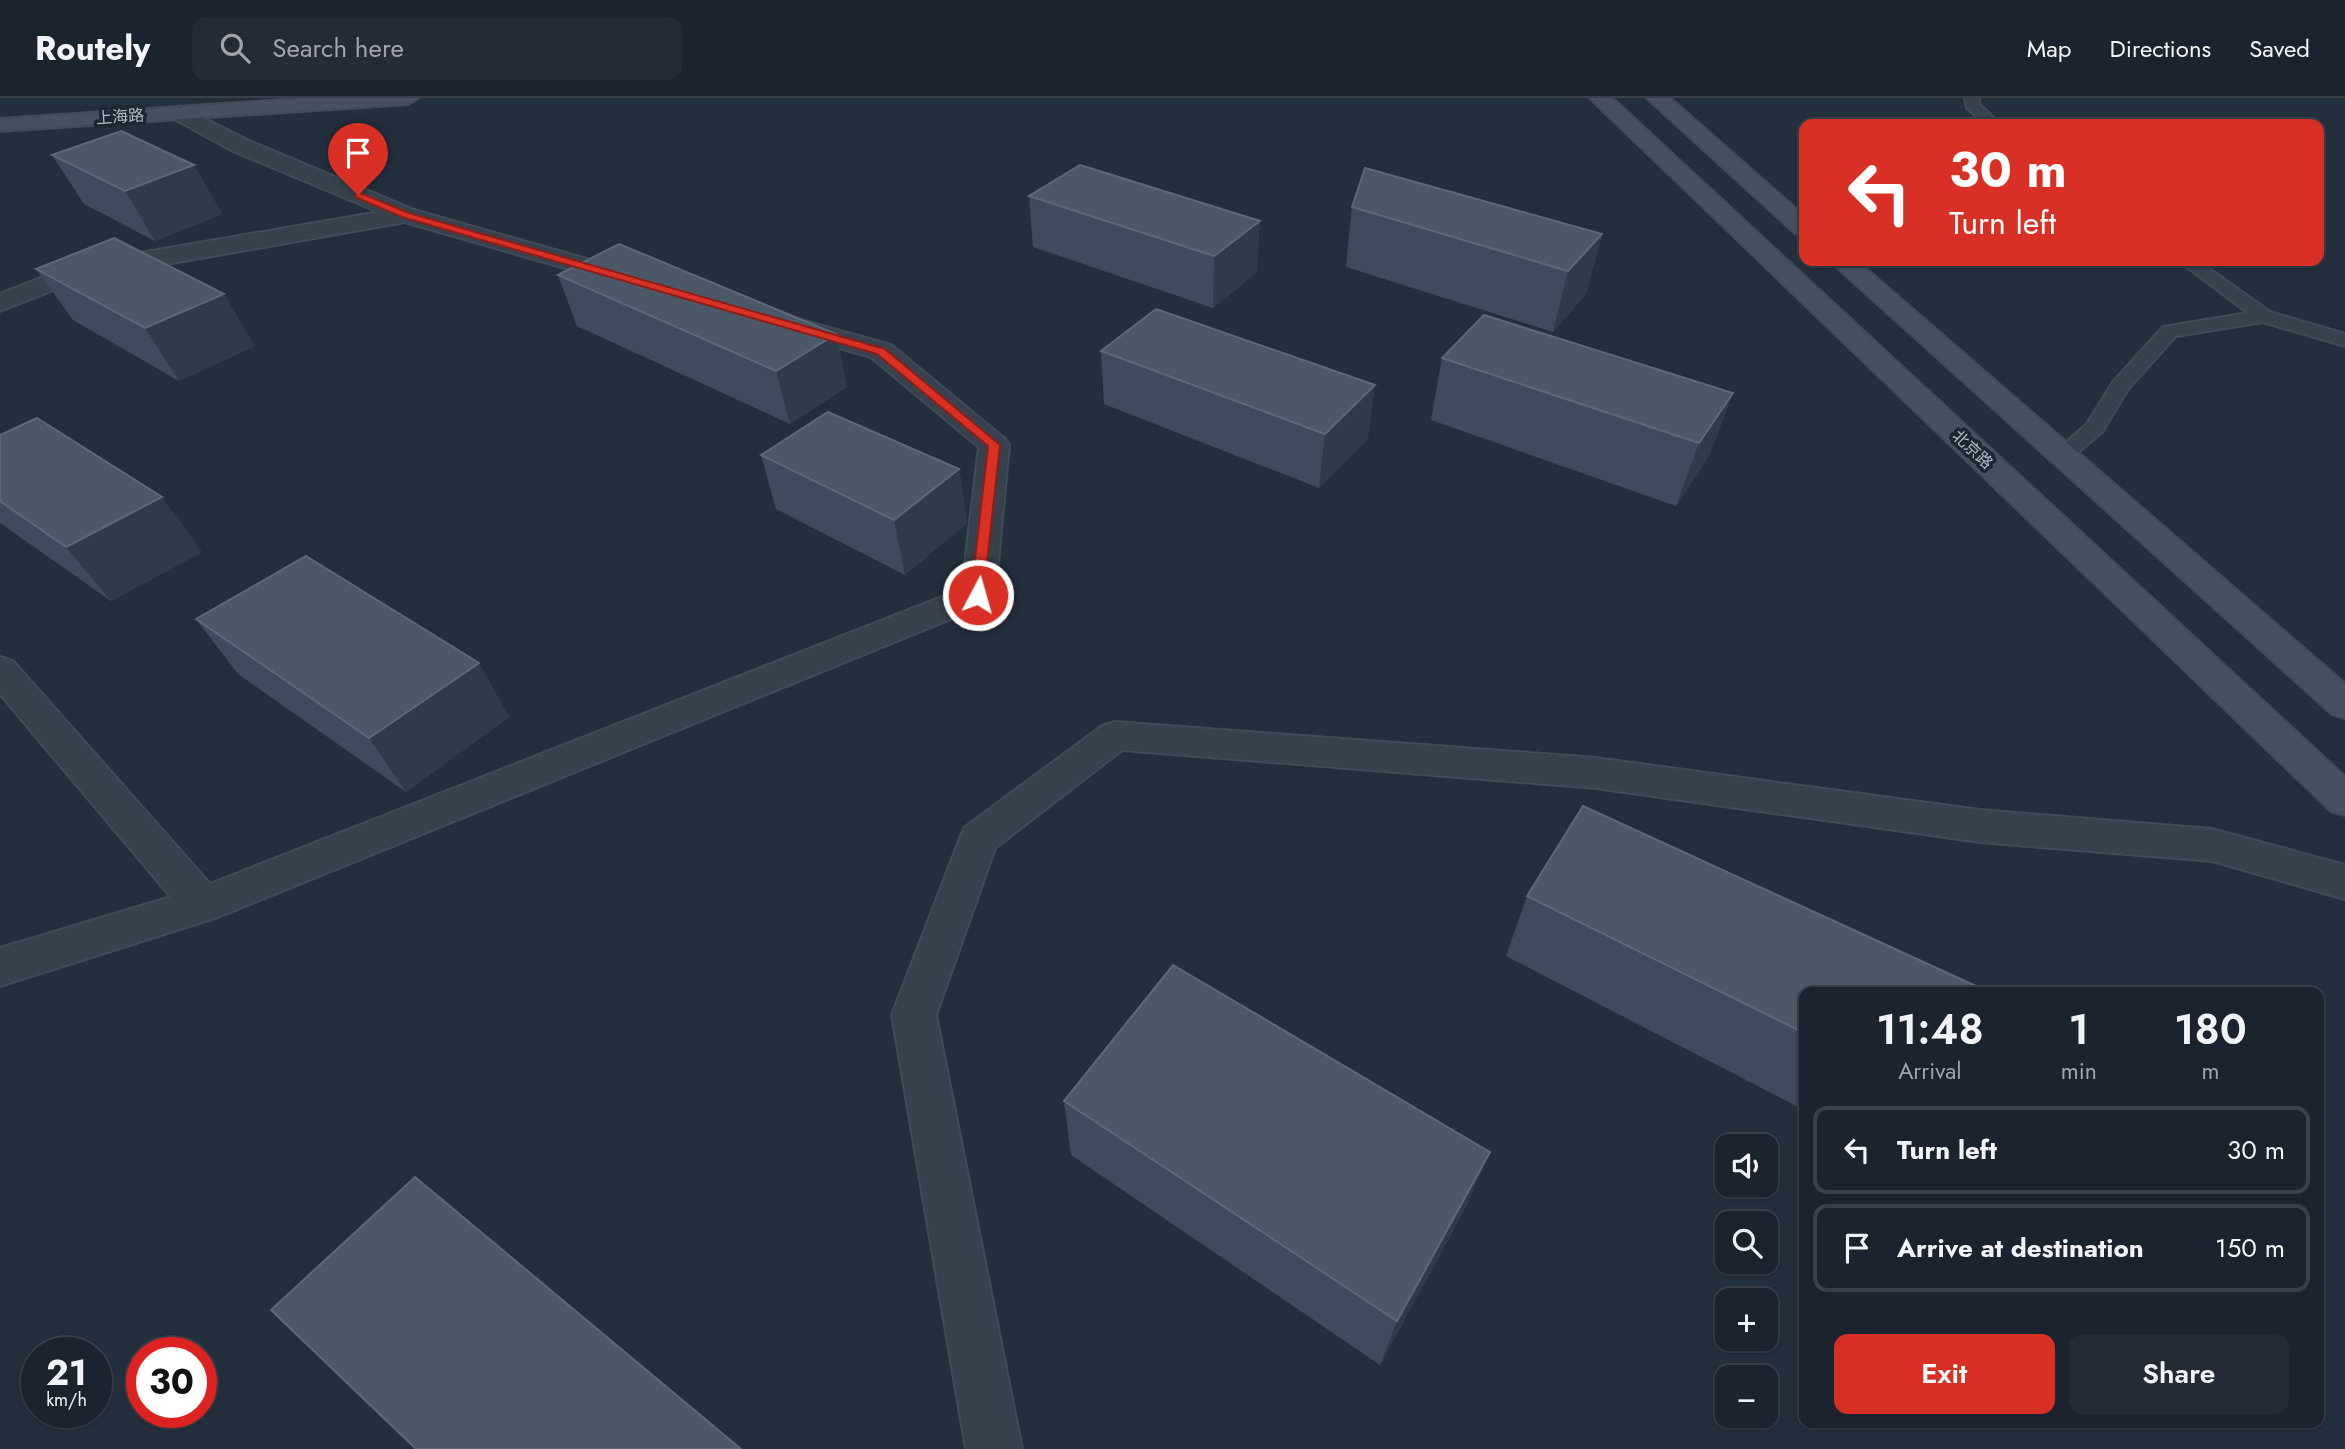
<!DOCTYPE html>
<html lang="en">
<head>
<meta charset="utf-8">
<style>
	:root { --surface:#1b232e; --page:#242b36; --text:#f1f3f6; --muted:#a0a4aa; --line:#39404a; --accent:#d93025 }
	body { margin:0; font-family:Jost,"Noto Sans SC",sans-serif; background:var(--page); color:var(--text); height:100vh; display:flex; flex-direction:column; font-size:26px; white-space:nowrap }
	* { box-sizing:border-box; margin:0 }
	p { font-size:23px; color:var(--muted) }
	.icon { flex:none; width:38px; height:38px; fill:none; stroke:currentColor; stroke-width:2; stroke-linecap:round; stroke-linejoin:round }
	.map { position:relative; flex:1; overflow:hidden }
	.sheet { position:absolute; left:1799px; top:889px; width:525px; height:441px; display:flex; flex-direction:column; background:var(--surface); border-radius:14px; box-shadow:0 2px 5px #0004,0 0 0 2px var(--line) }
	.sheet>* { flex:none }
	.banner { position:absolute; left:1799px; top:21px; width:525px; height:147px; border-radius:14px; box-shadow:0 2px 5px #0004,0 0 0 2px var(--line); background:#d93025; color:#fff; overflow:hidden }
	.controls { position:absolute; left:1715px; top:1036px; display:grid; gap:14px }
	.controls a { display:grid; place-items:center; width:63px; height:63px; border-radius:14px; background:var(--surface); box-shadow:0 2px 5px #0004,0 0 0 2px var(--line); font-size:35px }
	.speed { position:absolute; left:21px; top:1239px; display:flex; gap:14px; font-size:35px; font-weight:700; text-align:center }
	.speed>* { display:grid; place-content:center; width:91px; height:91px; border-radius:50%; background:var(--surface); box-shadow:0 2px 5px #0004,0 0 0 2px var(--line); line-height:1 }
	.speed small { font-size:18px; font-weight:400 }
	.speed .limit { border:10px solid #d22; background:#fff; color:#111 }
	.pin { position:absolute; display:grid; place-items:center; width:60px; height:60px; color:#fff; margin:-72px -30px; border-radius:50% 50% 50% 0; rotate:-45deg; box-shadow:0 0 7px #0007 }
	.pin .icon { rotate:45deg }
	.me { position:absolute; width:77px; margin:-38px; rotate:6deg; stroke-linejoin:round; filter:drop-shadow(0 0 5px #0008) }
	.turn { display:flex; align-items:center; gap:24px; height:147px; padding:0 35px; font-size:32px }
	.turn .icon { width:91px; height:91px; stroke-width:2.5 }
	.turn b { display:block; font-size:49px; line-height:60px }
	.eta { display:flex; justify-content:space-evenly; align-items:center; height:119px; text-align:center }
	.eta b { font-size:42px; font-weight:600; line-height:49px }
	.button { display:flex; gap:14px; margin-top:auto; padding:14px 35px }
	.button a { flex:1; height:80px; border-radius:14px; background:var(--accent); color:#fff; font-size:28px; font-weight:600; line-height:80px; text-align:center }
	.button a+a { background:var(--page); color:var(--text) }
	ul { padding:0; list-style:none }
	li { display:flex; align-items:center; gap:21px; height:88px; margin:0 14px 10px; padding:0 21px; border:4px solid var(--line); border-radius:14px }
	li div { flex:1 }
	li b { display:block; font-size:26px }
	li em { font-style:normal }
	header { display:flex; align-items:center; gap:42px; box-sizing:border-box; height:98px; padding:0 35px; background:var(--surface); border-bottom:2px solid var(--line) }
	header strong { font-size:33px }
	nav { display:flex; gap:38px; margin-inline-start:auto; font-size:24px }
	.search { width:490px; height:63px; background:var(--page); display:flex; align-items:center; gap:18px; box-sizing:border-box; padding:0 24px; border-radius:14px; color:var(--muted); font-size:26px }
	.map>svg:first-child { display:block }
	.lines { fill:none; stroke-linecap:round; stroke-linejoin:round }
	.lane-casing { stroke:#414a57; stroke-width:4 }
	.street-casing { stroke:#414a57; stroke-width:4 }
	.secondary-casing { stroke:#414a57; stroke-width:4 }
	.lane { fill:#38414e; fill-rule:evenodd }
	.street { fill:#38414e; fill-rule:evenodd }
	.secondary { fill:#465061; fill-rule:evenodd }
	.wall { fill:#3f4b5c }
	.shaded-wall { fill:#2f3b4b }
	.building { fill:#4b5868; stroke:#5c6777; stroke-width:2 }
	.route { fill:#d93025; stroke:#8d1f18; stroke-width:2 }
	.labels { text-anchor:middle; stroke-width:7; stroke-linejoin:round; paint-order:stroke }
	.far-street-label { font-size:16px; fill:#b4bcc9; stroke:#1d2633 }
</style>
</head>
<body>
<header>
<strong>Routely</strong>
<div class="search"><svg class="icon" aria-label="search" viewBox="0 0 24 24"><circle cx="10" cy="10" r="6"/><path d="M15 15l6 6"/></svg>Search here</div>
<nav><a>Map</a><a>Directions</a><a>Saved</a></nav>
</header>
<div class="map">
<svg width="2345" height="1351" viewBox="0 0 2345 1351">
	<rect width="100%" height="100%" fill="#242f3e"/>
	<g class="lines">
		<g class="lane-casing">
			<path id="lane" d="M 1965,0 L 1979,0 L 1979,6 L 2000,26 L 1985,26 L 1967,10 Z
				M 2179,163 L 2198,163 L 2270,214 L 2345,236 L 2345,248 L 2263,224 L 2176,238 L 2128,291 L 2102,334 L 2069,362 L 2055,362 L 2052,358 L 2055,354 L 2087,326 L 2113,284 L 2163,229 L 2248,215 Z"/>
		</g>
		<g class="street-casing">
			<path id="street" d="M 179,8 L 247,42 L 414,112 L 636,175 L 640,180 L 636,185 L 627,188 L 405,124 L 82,181 L 0,213 L 0,196 L 76,166 L 379,114 L 231,52 L 171,19 L 168,14 Z
				M 786,218 L 891,247 L 1005,341 L 1009,347 L 995,497 L 990,505 L 218,819 L 0,888 L 0,850 L 171,799 L 0,596 L 0,559 L 13,563 L 210,786 L 962,491 L 979,349 L 871,259 L 777,232 L 773,226 L 777,220 Z
				M 1115,624 L 1596,660 L 1980,712 L 2212,731 L 2345,767 L 2345,801 L 2212,763 L 1980,744 L 1596,690 L 1122,652 L 995,750 L 936,917 L 1022,1351 L 966,1351 L 892,917 L 964,730 L 1102,628 Z"/>
		</g>
		<g class="secondary-casing">
			<path id="secondary" d="M 312,0 L 418,0 L 408,6 L 0,33 L 0,21 Z
				M 1590,0 L 1612,0 L 2345,679 L 2345,717 L 2331,713 Z
				M 1647,0 L 1670,0 L 1804,118 L 1804,137 L 1795,135 Z
				M 1830,163 L 1857,163 L 2345,586 L 2345,620 L 2332,616 Z"/>
		</g>
		<use href="#lane" class="lane"/>
		<use href="#street" class="street"/>
		<use href="#secondary" class="secondary"/>
	</g>
	<path class="wall" d="M 52,57 L 194,67 L 222,116 L 155,143 L 84,106 Z
		M 1080,67 L 1257,174 L 1213,210 L 1033,149 L 1029,98 Z
		M 1352,109 L 1602,136 L 1586,196 L 1553,234 L 1346,169 Z
		M 36,171 L 255,248 L 179,283 L 73,222 Z
		M 558,177 L 836,236 L 847,289 L 790,326 L 577,228 Z
		M 1101,253 L 1368,341 L 1319,390 L 1104,306 Z
		M 1442,260 L 1733,295 L 1709,358 L 1676,408 L 1431,322 Z
		M 0,337 L 202,454 L 111,503 L 0,425 Z
		M 761,357 L 959,371 L 967,425 L 905,477 L 776,411 Z
		M 196,521 L 479,565 L 509,619 L 406,694 L 238,576 Z
		M 1527,798 L 1804,894 L 1804,1012 L 1506,858 Z
		M 1064,1003 L 1468,1105 L 1380,1267 L 1071,1057 Z"/>
	<path class="shaded-wall" d="M 194,67 L 222,116 L 155,143 L 125,93 Z
		M 1260,123 L 1257,174 L 1213,210 L 1214,158 Z
		M 1602,136 L 1586,196 L 1553,234 L 1568,173 Z
		M 224,196 L 255,248 L 179,283 L 145,230 Z
		M 836,236 L 847,289 L 790,326 L 776,273 Z
		M 1375,287 L 1368,341 L 1319,390 L 1325,336 Z
		M 1733,295 L 1709,358 L 1676,408 L 1699,345 Z
		M 959,371 L 967,425 L 905,477 L 894,422 Z
		M 162,399 L 202,454 L 111,503 L 66,449 Z
		M 479,565 L 509,619 L 406,694 L 369,640 Z
		M 1490,1054 L 1468,1105 L 1380,1267 L 1397,1223 Z"/>
	<path class="building" d="M 121,33 L 194,67 L 125,93 L 52,57 Z
		M 1080,67 L 1260,123 L 1214,158 L 1029,98 Z
		M 1365,70 L 1602,136 L 1568,173 L 1352,109 Z
		M 114,140 L 224,196 L 145,230 L 36,171 Z
		M 619,146 L 836,236 L 776,273 L 558,177 Z
		M 1156,211 L 1375,287 L 1325,336 L 1101,253 Z
		M 1484,217 L 1733,295 L 1699,345 L 1442,260 Z
		M 828,314 L 959,371 L 894,422 L 761,357 Z
		M 37,320 L 162,399 L 66,449 L 0,403 L 0,337 Z
		M 306,458 L 479,565 L 369,640 L 196,521 Z
		M 1583,708 L 1989,894 L 1804,894 L 1804,935 L 1527,798 Z
		M 1173,867 L 1490,1054 L 1397,1223 L 1064,1003 Z
		M 415,1079 L 741,1351 L 416,1351 L 271,1212 Z"/>
	<path class="route" d="M 358,94 L 409,115 L 885,251 L 1000,347 L 983,500 L 973,500 L 971,497 L 988,348 L 877,256 L 402,119 L 355,99 Z"/>
	<g class="labels">
		<g class="far-street-label">
			<text transform="translate(120 18) rotate(-4)" y="6">上海路</text>
			<text transform="translate(1973 351) rotate(43)" y="6">北京路</text>
		</g>
	</g>
</svg>
<div class="controls">
<a><svg class="icon" aria-label="sound" viewBox="0 0 24 24"><path d="M4 9h4l5-4v14l-5-4H4zM17 9q2 3 0 6"/></svg></a>
<a><svg class="icon" aria-label="search" viewBox="0 0 24 24"><circle cx="10" cy="10" r="6"/><path d="M15 15l6 6"/></svg></a>
<a>+</a>
<a>−</a>
</div>
<div class="speed"><div>21<small>km/h</small></div><div class="limit">30</div></div>
<div class="pin" style="left:358px;top:97px;background:#d93025"><svg class="icon" aria-label="arrive" viewBox="0 0 24 24"><path d="M6 21V4h12l-3 4 3 4H6"/></svg></div>
<svg class="me" style="left:978px;top:497px" viewBox="-20 -20 40 40"><circle r="17" fill="#d93025" stroke="#fff" stroke-width="3"/><path d="M0-11L8 9 0 5-8 9z" fill="#fff"/></svg>
<div class="banner">
<div class="turn"><svg class="icon" aria-label="left" viewBox="0 0 24 24"><path d="M17 20v-9H6M10 6l-5 5 5 5"/></svg><div><b>30 m</b>Turn left</div></div>
</div>
<section class="sheet">
<div class="eta">
<div><b>11:48</b><p>Arrival</p></div>
<div><b>1</b><p>min</p></div>
<div><b>180</b><p>m</p></div>
</div>
<ul>
<li><svg class="icon" aria-label="left" viewBox="0 0 24 24"><path d="M17 20v-9H6M10 6l-5 5 5 5"/></svg><div><b>Turn left</b></div><em>30 m</em></li>
<li><svg class="icon" aria-label="arrive" viewBox="0 0 24 24"><path d="M6 21V4h12l-3 4 3 4H6"/></svg><div><b>Arrive at destination</b></div><em>150 m</em></li>
</ul>
<div class="button"><a>Exit</a><a>Share</a></div>
</section>
</div>
</body>
</html>
